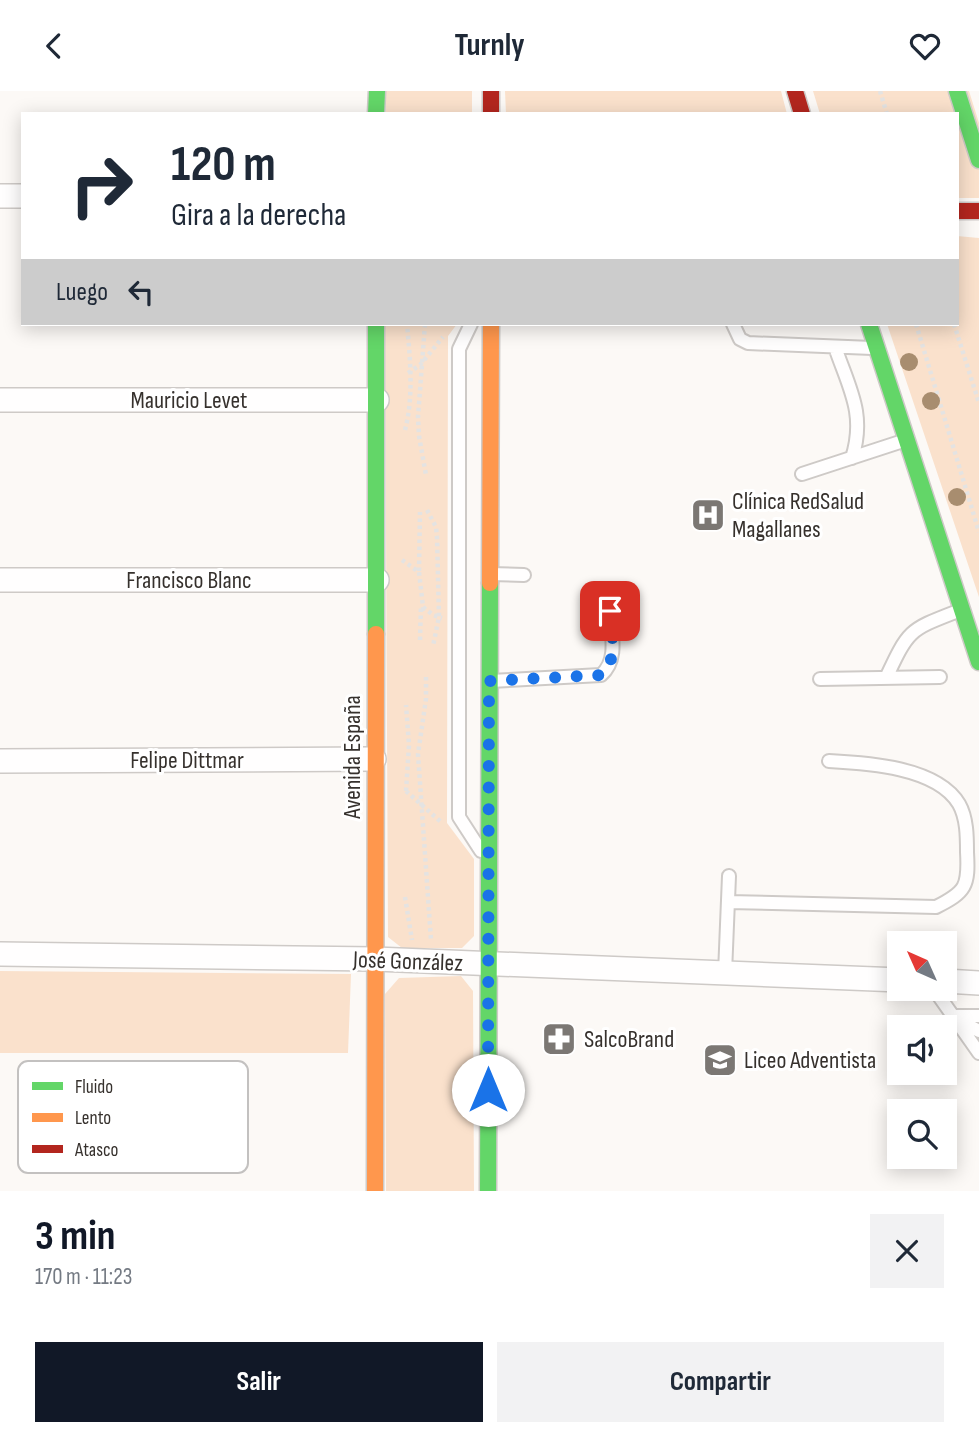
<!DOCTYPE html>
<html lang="es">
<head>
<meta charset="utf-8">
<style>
	:root { --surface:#fff; --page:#f2f2f3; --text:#1f2937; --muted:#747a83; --accent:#111827 }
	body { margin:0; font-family:"Sofia Sans Condensed",sans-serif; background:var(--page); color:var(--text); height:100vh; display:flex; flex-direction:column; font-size:26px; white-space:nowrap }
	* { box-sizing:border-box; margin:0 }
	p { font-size:23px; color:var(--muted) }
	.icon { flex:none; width:38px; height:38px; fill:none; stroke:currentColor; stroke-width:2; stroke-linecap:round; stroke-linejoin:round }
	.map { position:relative; height:1100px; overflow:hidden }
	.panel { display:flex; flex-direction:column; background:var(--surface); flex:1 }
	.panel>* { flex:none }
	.top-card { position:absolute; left:21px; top:21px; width:938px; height:214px; border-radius:0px; box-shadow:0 4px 18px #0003; background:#fff; color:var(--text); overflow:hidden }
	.needle { width:46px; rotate:315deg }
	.buttons { position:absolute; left:887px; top:840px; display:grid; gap:14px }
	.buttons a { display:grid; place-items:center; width:70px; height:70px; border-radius:0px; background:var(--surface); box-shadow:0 4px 18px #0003; font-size:35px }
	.pin { position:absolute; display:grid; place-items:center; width:60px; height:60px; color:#fff; margin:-30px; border-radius:14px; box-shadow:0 4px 10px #0006 }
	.me { position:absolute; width:77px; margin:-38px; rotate:0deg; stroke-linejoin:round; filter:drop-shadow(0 0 5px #0008) }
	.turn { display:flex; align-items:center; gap:24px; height:147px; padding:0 35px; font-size:32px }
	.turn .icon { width:91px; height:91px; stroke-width:2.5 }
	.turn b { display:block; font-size:49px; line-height:60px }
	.then { display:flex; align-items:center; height:66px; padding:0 35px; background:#0003; gap:14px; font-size:26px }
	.round { display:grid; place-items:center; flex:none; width:74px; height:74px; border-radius:0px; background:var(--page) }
	.head { display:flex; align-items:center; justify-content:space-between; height:119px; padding:0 35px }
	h1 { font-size:42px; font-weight:700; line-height:52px; color:var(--accent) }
	.button { display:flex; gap:14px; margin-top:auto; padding:14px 35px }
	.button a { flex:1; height:80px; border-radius:0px; background:var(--accent); color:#fff; font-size:28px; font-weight:700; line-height:80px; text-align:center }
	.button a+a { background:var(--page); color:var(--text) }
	header { display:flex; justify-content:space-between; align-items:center; height:91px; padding:0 35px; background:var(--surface); font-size:32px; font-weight:700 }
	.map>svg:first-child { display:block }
	.green { fill:#fae1cc }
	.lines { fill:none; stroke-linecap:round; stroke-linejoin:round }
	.lane-casing { stroke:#cecac7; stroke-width:16 }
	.street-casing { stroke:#cecac7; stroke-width:26 }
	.fast-casing { stroke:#cecac7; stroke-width:19 }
	.slow-casing { stroke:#cecac7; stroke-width:19 }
	.jam-casing { stroke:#cecac7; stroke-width:19 }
	.path { stroke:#e4e3e2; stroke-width:4.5; stroke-dasharray:3.5 3.5; stroke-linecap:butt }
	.lane { stroke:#fffefe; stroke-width:12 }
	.street { stroke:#fffefe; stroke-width:23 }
	.fast { stroke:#63d668; stroke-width:16 }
	.slow { stroke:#ff974d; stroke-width:16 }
	.jam { stroke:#b3261e; stroke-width:16 }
	.tree { fill:#a88d6f }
	.route { stroke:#1a73e8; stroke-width:12; stroke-dasharray:0 21.6 }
	.labels { text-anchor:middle; stroke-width:6; stroke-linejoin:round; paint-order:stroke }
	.street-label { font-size:24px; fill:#36312d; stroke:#fff }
	.poi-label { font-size:24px; fill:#36312d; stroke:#fff; text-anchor:start }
	.key { fill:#fff; stroke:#c3c1c0; stroke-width:2 }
	.key-label { font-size:19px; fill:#36312d }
</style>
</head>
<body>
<header><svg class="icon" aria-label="back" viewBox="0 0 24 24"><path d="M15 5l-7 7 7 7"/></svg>Turnly<svg class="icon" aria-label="heart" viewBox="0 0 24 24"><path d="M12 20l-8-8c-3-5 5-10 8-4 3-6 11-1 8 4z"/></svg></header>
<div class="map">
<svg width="979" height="1100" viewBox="0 0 979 1100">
	<rect width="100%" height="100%" fill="#fcf9f6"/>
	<path class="green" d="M 386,0 L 472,0 L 472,23 L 386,23 Z
		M 505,0 L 781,0 L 787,23 L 506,23 Z
		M 813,0 L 969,0 L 979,32 L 979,107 L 957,107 L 957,23 L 820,23 Z
		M 957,145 L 979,147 L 979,506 L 887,233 L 957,233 Z
		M 385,233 L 457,233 L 448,245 L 447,732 L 474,768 L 474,845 L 462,857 L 402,857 L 388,846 Z
		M 0,880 L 351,883 L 348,962 L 0,962 Z
		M 461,885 L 473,900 L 474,1100 L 386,1100 L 385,903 L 399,887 Z"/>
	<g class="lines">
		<g class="lane-casing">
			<path id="lane" d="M 471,233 L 459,258 L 459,726 L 481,760
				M 733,233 L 740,248 L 748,252 L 872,257
				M 835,256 C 849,297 866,323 852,367
				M 802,383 L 903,350
				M 490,483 L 524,484
				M 886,587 C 909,538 909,539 958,520
				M 820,588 L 940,586
				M 490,590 L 601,584 C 619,569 611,542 610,520
				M 728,811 L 936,816 C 966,801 969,795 967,761 C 967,746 967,727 959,713 C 937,676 867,672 829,670
				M 725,882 L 729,785
				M 934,898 L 979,962
				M 953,925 L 979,925
				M 955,927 L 979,940"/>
		</g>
		<g class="street-casing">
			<path id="street" d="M 0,105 L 23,105
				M 0,309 L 377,309
				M 0,489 L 377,489
				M 0,670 L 374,668
				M 0,863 L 375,868 L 900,889
				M 945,890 L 979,892"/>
		</g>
		<g class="fast-casing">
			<path id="fast" d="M 957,0 L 979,69
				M 376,23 L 377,0
				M 869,233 L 979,571
				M 376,543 L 376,233
				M 488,1100 L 490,492"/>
		</g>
		<g class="slow-casing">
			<path id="slow" d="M 490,492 L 491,233
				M 375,1100 L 376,543"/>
		</g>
		<g class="jam-casing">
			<path id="jam" d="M 491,0 L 491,23
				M 795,0 L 802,23
				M 957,120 L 979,120"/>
		</g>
		<path class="path" d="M 880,0 L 887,23
			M 425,233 L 418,326 L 419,345 L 426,384
			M 916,233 L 979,441
			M 954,233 L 979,312
			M 408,282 L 420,274 L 443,246
			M 405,339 C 414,306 410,266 407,233
			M 427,419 L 436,436 L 437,446 L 439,526 L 433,555
			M 402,469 L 419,481 L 423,516 L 433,524 L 442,527
			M 419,480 L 420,421
			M 420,549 L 421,515
			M 426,586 L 426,608 L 418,663 L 431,849
			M 406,700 L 409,654 L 406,614
			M 406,700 L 441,731
			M 405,806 L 412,849"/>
		<use href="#lane" class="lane"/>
		<use href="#street" class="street"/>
		<use href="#fast" class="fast"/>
		<use href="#slow" class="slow"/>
		<use href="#jam" class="jam"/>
	</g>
	<g class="tree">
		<circle cx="909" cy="271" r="9"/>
		<circle cx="931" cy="310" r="9"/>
		<circle cx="957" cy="406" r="9"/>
	</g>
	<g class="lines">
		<path class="route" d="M 488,999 L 489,590 L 601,584 C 619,569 611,542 610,520"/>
	</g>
	<defs>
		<g id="hospital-square" transform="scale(1.75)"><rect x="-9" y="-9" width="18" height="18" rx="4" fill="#7b7773" stroke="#fff"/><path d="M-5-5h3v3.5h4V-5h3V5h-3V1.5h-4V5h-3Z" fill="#fff"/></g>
		<g id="pharmacy-square" transform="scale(1.75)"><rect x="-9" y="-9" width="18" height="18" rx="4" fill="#7b7773" stroke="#fff"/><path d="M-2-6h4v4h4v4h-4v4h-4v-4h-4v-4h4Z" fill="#fff"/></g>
		<g id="school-square" transform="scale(1.75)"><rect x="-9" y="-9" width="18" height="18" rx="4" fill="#7b7773" stroke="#fff"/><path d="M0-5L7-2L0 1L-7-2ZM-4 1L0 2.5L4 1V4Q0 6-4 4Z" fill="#fff"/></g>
	</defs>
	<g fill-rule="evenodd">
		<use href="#hospital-square" x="708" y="424"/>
		<use href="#pharmacy-square" x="559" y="948"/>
		<use href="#school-square" x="720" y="969"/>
	</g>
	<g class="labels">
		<g class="street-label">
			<text x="189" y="317">Mauricio Levet</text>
			<text x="189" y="497">Francisco Blanc</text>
			<text transform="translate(352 666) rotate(-90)" y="8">Avenida España</text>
			<text x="187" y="677">Felipe Dittmar</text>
			<text transform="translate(408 870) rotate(2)" y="8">José González</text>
		</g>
		<g class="poi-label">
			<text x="732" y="418">Clínica RedSalud<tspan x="732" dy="28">Magallanes</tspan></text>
			<text x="584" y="956">SalcoBrand</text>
			<text x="744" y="977">Liceo Adventista</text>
		</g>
	</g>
	<rect x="18" y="970" width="230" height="112" rx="10" class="key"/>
	<rect x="32" y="991" width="31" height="8" fill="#63d668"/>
	<rect x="32" y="1022" width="31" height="9" fill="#ff974d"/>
	<rect x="32" y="1054" width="31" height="8" fill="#b3261e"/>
	<g class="key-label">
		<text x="75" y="1002">Fluido</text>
		<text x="75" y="1033">Lento</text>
		<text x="75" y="1065">Atasco</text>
	</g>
</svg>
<div class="buttons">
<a><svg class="needle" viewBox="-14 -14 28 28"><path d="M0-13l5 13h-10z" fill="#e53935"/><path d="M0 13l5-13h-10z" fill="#747a83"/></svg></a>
<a><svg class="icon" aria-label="sound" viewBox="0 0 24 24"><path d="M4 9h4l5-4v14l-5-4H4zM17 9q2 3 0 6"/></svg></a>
<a><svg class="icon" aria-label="search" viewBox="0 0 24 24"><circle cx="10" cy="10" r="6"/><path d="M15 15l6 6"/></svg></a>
</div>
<div class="pin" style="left:610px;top:520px;background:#d93025"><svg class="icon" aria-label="arrive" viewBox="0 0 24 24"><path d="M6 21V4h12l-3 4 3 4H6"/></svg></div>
<svg class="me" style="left:488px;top:999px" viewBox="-20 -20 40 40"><circle r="19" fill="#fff"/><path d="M0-13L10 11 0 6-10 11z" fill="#1a73e8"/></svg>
<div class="top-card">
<div class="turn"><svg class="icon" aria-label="right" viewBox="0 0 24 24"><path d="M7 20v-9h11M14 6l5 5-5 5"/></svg><div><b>120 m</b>Gira a la derecha</div></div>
<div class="then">Luego<svg class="icon" aria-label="left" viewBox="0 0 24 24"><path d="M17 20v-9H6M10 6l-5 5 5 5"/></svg></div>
</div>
</div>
<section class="panel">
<div class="head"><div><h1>3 min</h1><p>170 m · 11:23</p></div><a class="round"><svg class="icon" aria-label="close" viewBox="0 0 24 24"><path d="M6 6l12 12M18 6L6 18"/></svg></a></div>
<div class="button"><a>Salir</a><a>Compartir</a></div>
</section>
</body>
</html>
